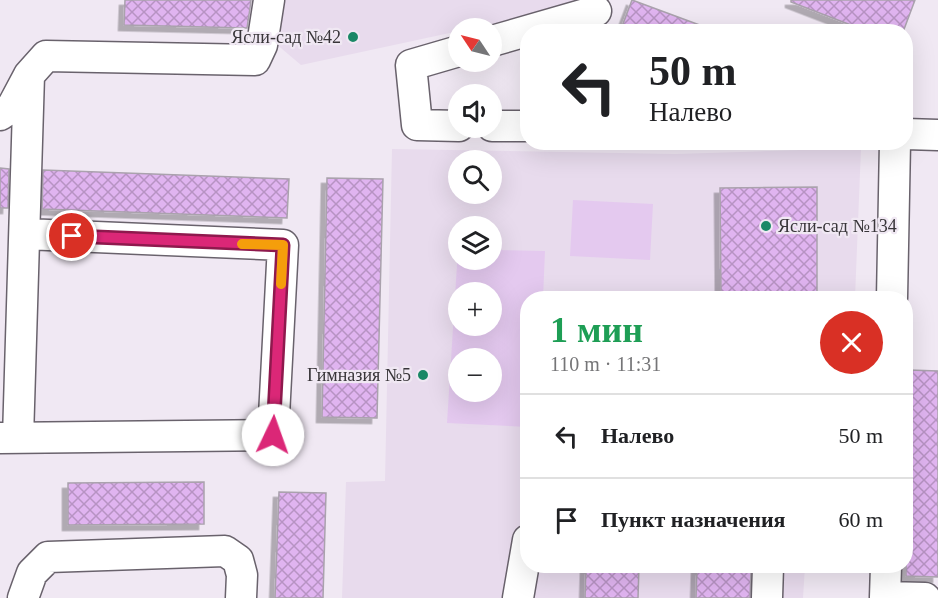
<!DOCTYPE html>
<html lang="ru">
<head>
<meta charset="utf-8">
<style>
	:root { --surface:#fff; --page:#f2f2f2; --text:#202124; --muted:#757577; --line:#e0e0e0 }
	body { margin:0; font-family:"Times New Roman",serif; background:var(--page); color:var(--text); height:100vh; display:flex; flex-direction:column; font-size:22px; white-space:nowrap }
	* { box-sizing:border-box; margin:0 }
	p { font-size:20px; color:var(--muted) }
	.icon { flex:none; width:33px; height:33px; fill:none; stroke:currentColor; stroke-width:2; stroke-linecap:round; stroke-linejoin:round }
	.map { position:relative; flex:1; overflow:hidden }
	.side { position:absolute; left:520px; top:291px; width:393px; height:282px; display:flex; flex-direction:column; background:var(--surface); border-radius:24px; box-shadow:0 6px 24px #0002 }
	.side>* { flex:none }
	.banner { position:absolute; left:520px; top:24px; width:393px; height:126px; border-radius:24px; box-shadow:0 6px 24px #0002; background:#fff; color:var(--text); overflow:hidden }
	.needle { width:39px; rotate:305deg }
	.controls { position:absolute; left:448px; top:18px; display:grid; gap:12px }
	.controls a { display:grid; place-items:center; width:54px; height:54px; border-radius:50%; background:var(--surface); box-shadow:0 6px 24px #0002; font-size:30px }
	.pin { position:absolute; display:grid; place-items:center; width:51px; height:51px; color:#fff; margin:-26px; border:3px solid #fff; border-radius:50%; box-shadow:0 2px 6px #0007 }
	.me { position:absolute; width:66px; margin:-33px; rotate:3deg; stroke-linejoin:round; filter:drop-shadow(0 0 4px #0008) }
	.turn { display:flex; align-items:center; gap:21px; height:126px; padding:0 30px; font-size:27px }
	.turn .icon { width:78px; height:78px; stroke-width:2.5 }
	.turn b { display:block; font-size:42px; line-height:51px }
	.round { display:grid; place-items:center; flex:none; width:63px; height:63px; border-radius:32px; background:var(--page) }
	.headline { display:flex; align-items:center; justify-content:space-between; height:102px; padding:0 30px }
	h1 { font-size:36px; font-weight:600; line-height:45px; color:#1e9e55 }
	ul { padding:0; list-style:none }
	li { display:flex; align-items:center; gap:18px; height:84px; padding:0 30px; border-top:2px solid var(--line) }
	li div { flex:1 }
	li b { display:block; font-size:22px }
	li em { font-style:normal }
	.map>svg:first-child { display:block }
	.built { fill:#e8dbed; fill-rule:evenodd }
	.pitch { fill:#e4c9ef; fill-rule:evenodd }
	.building { fill:url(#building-cross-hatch); stroke:#aaa2ad; stroke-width:1.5; filter:url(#shadow) }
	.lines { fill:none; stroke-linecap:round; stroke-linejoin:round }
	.minor-casing { stroke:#69626c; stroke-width:33 }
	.minor { stroke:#fff; stroke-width:30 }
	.route-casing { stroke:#8e194d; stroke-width:15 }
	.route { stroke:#db2777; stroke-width:10 }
	.slow { stroke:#f59e0b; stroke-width:10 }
	.poi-dot { fill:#1a8866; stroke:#f0e8f3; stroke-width:2 }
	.labels { text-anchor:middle; stroke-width:4.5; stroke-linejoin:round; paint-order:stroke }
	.poi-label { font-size:18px; fill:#383539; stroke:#f0e8f3; text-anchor:end }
</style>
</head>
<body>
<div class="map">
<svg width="938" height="598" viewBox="0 0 938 598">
	<defs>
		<pattern id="building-cross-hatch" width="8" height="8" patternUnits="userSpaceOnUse" patternTransform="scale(1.5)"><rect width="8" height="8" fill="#e0b4f0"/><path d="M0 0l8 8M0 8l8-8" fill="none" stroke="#b793c3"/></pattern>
		<filter id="shadow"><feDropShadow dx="-5.5" dy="5.5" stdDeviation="0" flood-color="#0004"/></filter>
	</defs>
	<rect width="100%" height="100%" fill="#f0e8f3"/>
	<path class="built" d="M 274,0 L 574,0 L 559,10 L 472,28 L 459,28 L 459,31 L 301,65 L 275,43 Z
		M 861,148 L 855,298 L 528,298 L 528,566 L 805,566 L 803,598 L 342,598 L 346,482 L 385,481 L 392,149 L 675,154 ZM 459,160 L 492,160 L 492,194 L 459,194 ZM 459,226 L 492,226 L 492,260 L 459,260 ZM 459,292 L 492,292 L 492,326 L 459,326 ZM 459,358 L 492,358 L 492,392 L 459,392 Z"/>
	<path class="pitch" d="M 573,200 L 653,204 L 650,260 L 570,256 Z
		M 458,249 L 459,260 L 492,260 L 492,250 L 545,251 L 543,298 L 528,298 L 528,427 L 447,423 ZM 459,292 L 492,292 L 492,326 L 459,326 ZM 459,358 L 492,358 L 492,392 L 459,392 Z"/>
	<path class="building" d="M 125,0 L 251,0 L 250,8 L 247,28 L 124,25 Z
		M 632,0 L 713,30 L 712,32 L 620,32 Z
		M 791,0 L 915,0 L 903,32 L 869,32 L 791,2 Z
		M 0,168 L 9,169 L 8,208 L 0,208 Z
		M 43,170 L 289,179 L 287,218 L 42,209 Z
		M 327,178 L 383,179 L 377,418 L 322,417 Z
		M 817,187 L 817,298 L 721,298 L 720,188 Z
		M 909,370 L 938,371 L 938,577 L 906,576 L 906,469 Z
		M 204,482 L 204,524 L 68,525 L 68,483 Z
		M 279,492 L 326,493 L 323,598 L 275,598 Z
		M 586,566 L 639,566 L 638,598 L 585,598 Z
		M 697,567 L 751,569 L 750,598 L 696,598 Z"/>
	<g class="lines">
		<g class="minor-casing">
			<path id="minor" d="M 492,41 L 596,11
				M 459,51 L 411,65 L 417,125 L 459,126
				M 0,115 L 12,107 L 29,75 L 46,56 L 255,60 L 262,45 L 269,0
				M 492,126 L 528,126
				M 906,134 L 938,135
				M 892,298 L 895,142
				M 0,438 L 273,435 L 283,245 L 25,234
				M 18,438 L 29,75
				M 886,566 L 885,597 L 925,598
				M 23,598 L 32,573 L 48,557 L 225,551 L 238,560 L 242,575 L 241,598
				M 518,598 L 528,540
				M 767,598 L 768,566"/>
		</g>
		<use href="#minor" class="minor"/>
	</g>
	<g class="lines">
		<g class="route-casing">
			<path id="route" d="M 72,236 L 283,245 L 273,435"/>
		</g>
		<use href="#route" class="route"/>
		<path class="slow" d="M 242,244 L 283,245 L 281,284"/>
	</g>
	<g class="poi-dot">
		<circle cx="353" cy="37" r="6"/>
		<circle cx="766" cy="226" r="6"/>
		<circle cx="423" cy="375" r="6"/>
	</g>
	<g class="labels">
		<g class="poi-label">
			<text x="341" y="43">Ясли-сад №42</text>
			<text x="778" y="232" text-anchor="start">Ясли-сад №134</text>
			<text x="411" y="381">Гимназия №5</text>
		</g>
	</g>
</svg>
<div class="controls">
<a><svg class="needle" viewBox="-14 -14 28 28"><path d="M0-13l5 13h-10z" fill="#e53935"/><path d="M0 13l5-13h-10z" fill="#757577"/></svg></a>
<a><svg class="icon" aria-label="sound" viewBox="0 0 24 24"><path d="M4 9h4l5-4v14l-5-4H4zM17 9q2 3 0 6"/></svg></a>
<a><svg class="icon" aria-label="search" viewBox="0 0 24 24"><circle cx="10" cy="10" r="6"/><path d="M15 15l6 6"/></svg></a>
<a><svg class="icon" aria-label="layers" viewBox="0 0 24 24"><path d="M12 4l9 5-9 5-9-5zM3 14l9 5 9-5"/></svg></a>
<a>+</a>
<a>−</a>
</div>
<div class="pin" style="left:72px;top:236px;background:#d93025"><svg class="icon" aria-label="arrive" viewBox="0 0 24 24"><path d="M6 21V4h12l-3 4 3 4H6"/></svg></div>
<svg class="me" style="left:273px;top:435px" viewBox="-20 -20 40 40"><circle r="19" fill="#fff"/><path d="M0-13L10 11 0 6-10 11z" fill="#db2777"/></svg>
<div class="banner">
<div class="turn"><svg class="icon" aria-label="left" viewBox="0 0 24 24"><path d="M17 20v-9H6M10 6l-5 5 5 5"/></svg><div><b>50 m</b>Налево</div></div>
</div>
<section class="side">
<div class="headline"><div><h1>1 мин</h1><p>110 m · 11:31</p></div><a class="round" style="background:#d93025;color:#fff"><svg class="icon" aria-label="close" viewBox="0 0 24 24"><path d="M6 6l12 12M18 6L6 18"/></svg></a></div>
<ul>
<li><svg class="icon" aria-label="left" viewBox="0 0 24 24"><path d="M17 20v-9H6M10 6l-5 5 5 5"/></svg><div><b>Налево</b></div><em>50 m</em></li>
<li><svg class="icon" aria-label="arrive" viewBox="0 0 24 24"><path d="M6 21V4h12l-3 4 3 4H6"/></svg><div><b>Пункт назначения</b></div><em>60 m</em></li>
</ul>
</section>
</div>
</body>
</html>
